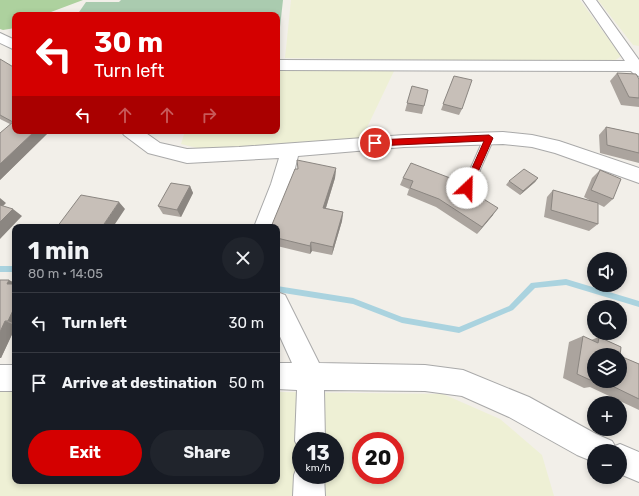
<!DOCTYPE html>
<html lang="en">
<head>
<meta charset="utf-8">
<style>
	:root { --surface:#171b24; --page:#20242c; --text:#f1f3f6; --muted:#9ea1a6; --line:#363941; --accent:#d40000 }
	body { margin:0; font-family:Rubik,sans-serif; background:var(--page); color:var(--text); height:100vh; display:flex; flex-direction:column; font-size:15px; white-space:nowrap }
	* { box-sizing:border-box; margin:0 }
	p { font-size:13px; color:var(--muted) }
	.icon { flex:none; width:22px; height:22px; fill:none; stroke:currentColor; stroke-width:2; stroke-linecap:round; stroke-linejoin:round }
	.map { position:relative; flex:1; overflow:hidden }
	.panel { position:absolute; left:12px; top:224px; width:268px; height:260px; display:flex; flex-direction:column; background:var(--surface); border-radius:8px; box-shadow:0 2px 6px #0003 }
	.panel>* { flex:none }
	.guide { position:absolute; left:12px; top:12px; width:268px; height:122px; border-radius:8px; box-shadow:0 2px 6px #0003; background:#d40000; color:#fff; overflow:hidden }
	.tools { position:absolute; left:587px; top:252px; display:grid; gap:8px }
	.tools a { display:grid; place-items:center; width:40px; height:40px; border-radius:50%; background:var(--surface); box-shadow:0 2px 6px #0003; font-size:20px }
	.speed { position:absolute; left:292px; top:432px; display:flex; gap:8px; font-size:20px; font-weight:700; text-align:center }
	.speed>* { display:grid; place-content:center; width:52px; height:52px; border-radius:50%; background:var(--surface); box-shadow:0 2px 6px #0003; line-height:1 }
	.speed small { font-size:10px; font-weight:400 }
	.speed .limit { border:6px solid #d22; background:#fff; color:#111 }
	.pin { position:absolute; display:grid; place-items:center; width:34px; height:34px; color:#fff; margin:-17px; border:2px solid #fff; border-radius:50%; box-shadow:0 1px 4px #0007 }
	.me { position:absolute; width:44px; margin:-22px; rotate:24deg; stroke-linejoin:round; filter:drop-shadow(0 0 3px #0008) }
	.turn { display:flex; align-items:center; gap:14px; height:84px; padding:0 16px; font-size:18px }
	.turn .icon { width:52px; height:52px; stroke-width:2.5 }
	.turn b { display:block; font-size:28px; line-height:34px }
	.lanes { display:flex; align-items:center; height:38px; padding:0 16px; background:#0003; justify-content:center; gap:20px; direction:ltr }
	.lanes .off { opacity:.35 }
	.round { display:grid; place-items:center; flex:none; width:42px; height:42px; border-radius:21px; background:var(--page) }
	.overview { display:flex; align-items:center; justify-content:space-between; height:68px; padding:0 16px }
	h1 { font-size:24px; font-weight:700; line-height:30px }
	.primary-button { display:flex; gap:8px; margin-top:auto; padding:8px 16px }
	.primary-button a { flex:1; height:46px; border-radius:24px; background:var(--accent); color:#fff; font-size:16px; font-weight:700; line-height:46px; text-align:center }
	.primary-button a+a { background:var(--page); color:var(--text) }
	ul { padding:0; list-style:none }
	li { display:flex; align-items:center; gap:12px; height:60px; padding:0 16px; border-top:1px solid var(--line) }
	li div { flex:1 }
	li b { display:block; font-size:15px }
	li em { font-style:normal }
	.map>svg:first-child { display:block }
	.farmland { fill:#eef0d5; fill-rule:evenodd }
	.forest { fill:#add19e }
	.cemetery { fill:#aacbaf }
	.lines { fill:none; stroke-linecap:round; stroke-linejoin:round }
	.stream { fill:#aad3df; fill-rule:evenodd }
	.service-casing { stroke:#a9a9a9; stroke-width:2 }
	.minor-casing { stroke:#a9a9a9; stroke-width:2 }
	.service { fill:#fff; fill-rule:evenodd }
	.minor { fill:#fff; fill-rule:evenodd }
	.wall { fill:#aba49e; fill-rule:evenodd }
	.shaded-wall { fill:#8b8681 }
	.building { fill:#c7bfb8; stroke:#8b8681 }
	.route { fill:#d40000; stroke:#8a0000 }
</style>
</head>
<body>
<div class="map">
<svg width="639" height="496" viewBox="0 0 639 496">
	<rect width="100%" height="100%" fill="#f2efe9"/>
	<path class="farmland" d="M 291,0 L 580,0 L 621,56 L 613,62 L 285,58 Z
		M 598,0 L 639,0 L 639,46 L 633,45 Z
		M 277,71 L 394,71 L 362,138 L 201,149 L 181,144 L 185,131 L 277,131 Z
		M 0,389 L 15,389 L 15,481 L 277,481 L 277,392 L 443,394 L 500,419 L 542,455 L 554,496 L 0,496 ZM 301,441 L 335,441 L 335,475 L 301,475 ZM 361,441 L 395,441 L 395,475 L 361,475 Z"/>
	<path class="forest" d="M 0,0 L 83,0 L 43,15 L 15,15 L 15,28 L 3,30 L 0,29 Z"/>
	<path class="cemetery" d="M 121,0 L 283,0 L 277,54 L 277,15 L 77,15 L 86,2 L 119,2 Z"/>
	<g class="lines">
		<path class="stream" d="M 0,266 L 15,266 L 15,272 L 0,272 Z
			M 566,279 L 639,301 L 639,307 L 566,285 L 535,288 L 513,310 L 459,333 L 402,323 L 353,304 L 277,292 L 277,286 L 353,298 L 402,317 L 459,327 L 509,306 L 531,283 Z"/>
		<g class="service-casing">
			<path id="service" d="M 489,135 L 494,138 L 472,188 L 471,191 L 467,192 L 463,191 L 462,188 L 484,138 Z"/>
		</g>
		<g class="minor-casing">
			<path id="minor" d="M 583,0 L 596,0 L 639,60 L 639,76 L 634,74 L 631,71 L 277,70 L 277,60 L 625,61 Z
				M 0,33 L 15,40 L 15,50 L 0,43 Z
				M 121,131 L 143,131 L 160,143 L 187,149 L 239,147 L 404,135 L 503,132 L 532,135 L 559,141 L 639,168 L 639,183 L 555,153 L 532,147 L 503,144 L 404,147 L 298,156 L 291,184 L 276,227 L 254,227 L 271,184 L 279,158 L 187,163 L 148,153 L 124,135 Z
				M 277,292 L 285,295 L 319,363 L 425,365 L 463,370 L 529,397 L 596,434 L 612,441 L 615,446 L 620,444 L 639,452 L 639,482 L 620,474 L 620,451 L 594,451 L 594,462 L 577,455 L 509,417 L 462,396 L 425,391 L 324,390 L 325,441 L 301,441 L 301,452 L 300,451 L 295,441 L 297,390 L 277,389 L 277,363 L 292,363 L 277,330 Z
				M 0,365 L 15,365 L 15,391 L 0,391 Z
				M 301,463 L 301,475 L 324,475 L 325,496 L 293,496 L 294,475 L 298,464 Z"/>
		</g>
		<use href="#service" class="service"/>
		<use href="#minor" class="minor"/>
	</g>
	<path class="wall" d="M 0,59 L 15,131 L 50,131 L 0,180 L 10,124 L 0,119 Z
		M 617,73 L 639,79 L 639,107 L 621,105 L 610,81 Z
		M 454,76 L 462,109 L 459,115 L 441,110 Z
		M 412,86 L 424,106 L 422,114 L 405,111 Z
		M 606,127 L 639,134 L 639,163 L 600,153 L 599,135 Z
		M 336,168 L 335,178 L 326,208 L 343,212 L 342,221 L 332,255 L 312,251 L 310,254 L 277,246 L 277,227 Z
		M 600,170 L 613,199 L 604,207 L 598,204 L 598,224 L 589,231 L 544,217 L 547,197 L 553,190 L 591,201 L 584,197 L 592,178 Z
		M 403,178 L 461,186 L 493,215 L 477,234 L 436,207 L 407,195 L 409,189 L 400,185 Z
		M 538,178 L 535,182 L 520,195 L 506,185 L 509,181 Z
		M 190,186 L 193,193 L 181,217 L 163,214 L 158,206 Z
		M 0,280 L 15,283 L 15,328 L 1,358 L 0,358 Z
		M 583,336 L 591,340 L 599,337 L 621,347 L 620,356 L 639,364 L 639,410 L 590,387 L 584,388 L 563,378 L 569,342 ZM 594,355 L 620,355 L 620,381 L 594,381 Z"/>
	<path class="shaded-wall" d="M 35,131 L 50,131 L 0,180 L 0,164 Z
		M 336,168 L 335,178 L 323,217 L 323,208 Z
		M 538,178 L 535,182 L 520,195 L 523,191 Z
		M 190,186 L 193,193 L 181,217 L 177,210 Z
		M 0,198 L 6,203 L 0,209 Z
		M 119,202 L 125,209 L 113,227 L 102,227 Z
		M 498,208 L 493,215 L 477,234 L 482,227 Z
		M 13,209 L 22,216 L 0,239 L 0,222 Z
		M 343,212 L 342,221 L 332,255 L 333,247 Z
		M 311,242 L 312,251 L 310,254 L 310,246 Z
		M 9,280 L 15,283 L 15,288 L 7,284 Z
		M 15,306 L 15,324 L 8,321 Z
		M 5,321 L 15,325 L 15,328 L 1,358 L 0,358 L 0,332 Z"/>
	<path class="building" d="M 0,59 L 15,68 L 15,131 L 35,131 L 0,164 L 0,133 L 13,122 L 0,115 Z
		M 617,73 L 636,74 L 639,79 L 639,98 L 629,97 Z
		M 454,76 L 472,80 L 462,109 L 443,104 Z
		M 412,86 L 428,90 L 424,106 L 407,103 Z
		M 606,127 L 639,134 L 639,153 L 607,145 Z
		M 297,160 L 336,168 L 323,208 L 343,212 L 333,247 L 311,242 L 310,246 L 277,238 L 277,227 L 271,227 L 295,169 L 298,169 Z
		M 411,163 L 463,183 L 461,185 L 498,208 L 482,227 L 439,199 L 410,188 L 413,181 L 403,178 Z
		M 524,169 L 538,178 L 523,191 L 509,181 Z
		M 600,170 L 621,179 L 613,199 L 591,190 Z
		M 171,183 L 190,186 L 177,210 L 158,206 Z
		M 553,190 L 598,203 L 598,224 L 551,210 Z
		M 81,195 L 119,202 L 102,227 L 57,227 Z
		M 0,205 L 13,209 L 0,222 Z
		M 0,280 L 9,280 L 7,284 L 15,284 L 15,306 L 8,321 L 5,321 L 0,332 Z
		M 583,336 L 598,343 L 599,337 L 621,347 L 620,356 L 639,364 L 639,399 L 602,381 L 620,381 L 620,355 L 594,355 L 594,381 L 600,381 L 599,384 L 577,374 Z"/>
	<path class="route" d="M 489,135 L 493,138 L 471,188 L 467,191 L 463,188 L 484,141 L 375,146 L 371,143 L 375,140 Z"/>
</svg>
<div class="tools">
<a><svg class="icon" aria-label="sound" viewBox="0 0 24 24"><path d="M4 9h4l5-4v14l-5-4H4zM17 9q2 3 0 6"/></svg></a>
<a><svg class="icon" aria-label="search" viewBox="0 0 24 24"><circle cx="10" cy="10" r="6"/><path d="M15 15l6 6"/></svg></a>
<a><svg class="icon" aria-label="layers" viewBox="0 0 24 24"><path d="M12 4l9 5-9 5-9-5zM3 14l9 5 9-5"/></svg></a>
<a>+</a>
<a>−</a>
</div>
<div class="speed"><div>13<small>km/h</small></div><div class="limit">20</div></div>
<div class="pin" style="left:375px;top:143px;background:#d93025"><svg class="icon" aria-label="arrive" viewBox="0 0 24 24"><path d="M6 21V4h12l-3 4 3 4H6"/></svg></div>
<svg class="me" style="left:467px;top:188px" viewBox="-20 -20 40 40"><circle r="19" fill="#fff"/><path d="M0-13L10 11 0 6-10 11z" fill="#d40000"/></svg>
<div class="guide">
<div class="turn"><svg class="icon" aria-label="left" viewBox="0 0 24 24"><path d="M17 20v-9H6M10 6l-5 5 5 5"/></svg><div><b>30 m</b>Turn left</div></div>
<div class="lanes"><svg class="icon" aria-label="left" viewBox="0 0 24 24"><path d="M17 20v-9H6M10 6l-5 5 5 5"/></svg><svg class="icon off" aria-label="ahead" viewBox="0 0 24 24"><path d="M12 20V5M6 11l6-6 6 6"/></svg><svg class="icon off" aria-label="ahead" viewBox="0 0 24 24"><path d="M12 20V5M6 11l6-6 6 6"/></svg><svg class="icon off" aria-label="right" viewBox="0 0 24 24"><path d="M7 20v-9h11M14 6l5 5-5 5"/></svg></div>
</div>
<section class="panel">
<div class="overview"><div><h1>1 min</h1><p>80 m · 14:05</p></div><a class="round"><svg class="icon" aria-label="close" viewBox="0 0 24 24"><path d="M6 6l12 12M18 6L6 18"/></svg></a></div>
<ul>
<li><svg class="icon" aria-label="left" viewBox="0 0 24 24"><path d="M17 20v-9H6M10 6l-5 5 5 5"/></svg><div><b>Turn left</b></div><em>30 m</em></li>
<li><svg class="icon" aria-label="arrive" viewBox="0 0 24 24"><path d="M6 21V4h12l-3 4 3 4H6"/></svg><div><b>Arrive at destination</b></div><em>50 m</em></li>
</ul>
<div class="primary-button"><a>Exit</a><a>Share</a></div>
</section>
</div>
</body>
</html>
